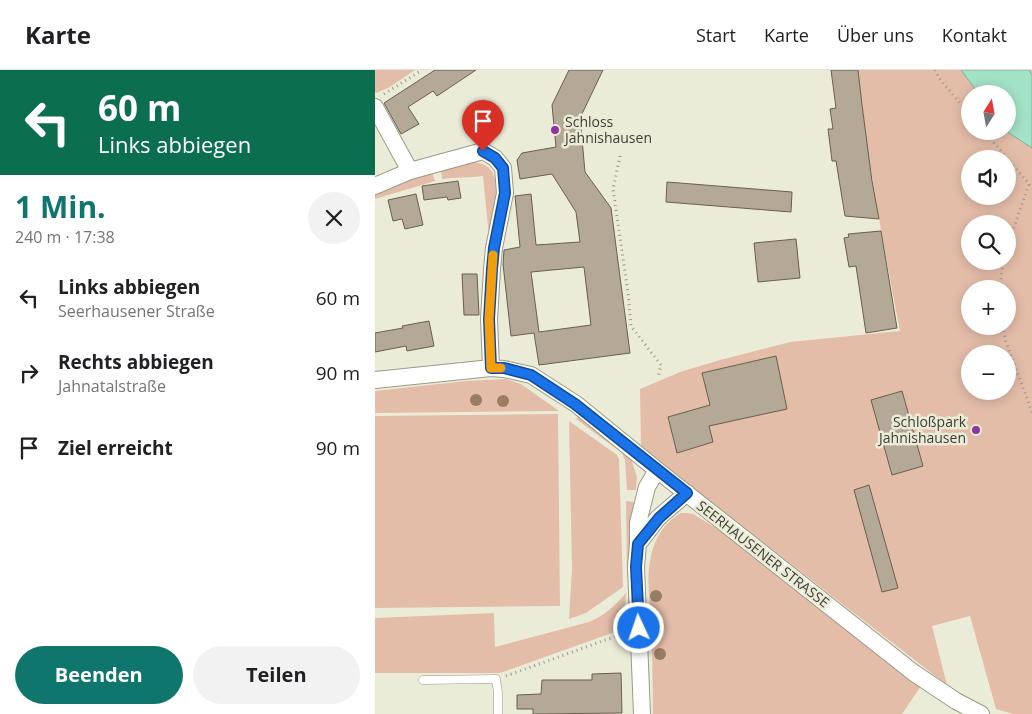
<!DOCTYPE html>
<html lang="de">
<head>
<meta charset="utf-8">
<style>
	:root { --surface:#fff; --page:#f2f2f2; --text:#202124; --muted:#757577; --line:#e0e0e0; --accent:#0f766e }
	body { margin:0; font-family:"Open Sans",sans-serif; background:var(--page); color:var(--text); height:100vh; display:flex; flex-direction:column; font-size:19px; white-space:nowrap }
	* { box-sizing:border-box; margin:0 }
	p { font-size:16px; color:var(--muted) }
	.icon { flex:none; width:28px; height:28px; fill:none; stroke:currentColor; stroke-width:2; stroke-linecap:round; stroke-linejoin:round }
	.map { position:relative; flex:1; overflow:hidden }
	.sheet { display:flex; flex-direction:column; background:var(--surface); width:375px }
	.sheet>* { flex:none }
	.hud { background:#0b6e4f; color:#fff; overflow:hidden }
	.needle { width:32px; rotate:11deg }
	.controls { position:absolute; left:586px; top:15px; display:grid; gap:10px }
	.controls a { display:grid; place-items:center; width:55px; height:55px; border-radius:50%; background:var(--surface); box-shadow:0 2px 12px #0003; font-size:25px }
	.pin { position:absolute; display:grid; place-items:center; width:42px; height:42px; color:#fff; margin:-51px -21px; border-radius:50% 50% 50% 0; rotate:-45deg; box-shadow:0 0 5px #0007 }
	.pin .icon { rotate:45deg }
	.me { position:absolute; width:55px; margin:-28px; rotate:357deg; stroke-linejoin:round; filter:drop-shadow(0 0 4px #0008) }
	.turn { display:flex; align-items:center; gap:18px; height:105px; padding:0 15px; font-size:22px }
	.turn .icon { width:65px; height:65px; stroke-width:2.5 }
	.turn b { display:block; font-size:35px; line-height:42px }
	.round { display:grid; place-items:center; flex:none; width:52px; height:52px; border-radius:26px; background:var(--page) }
	.head { display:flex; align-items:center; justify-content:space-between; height:85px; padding:0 15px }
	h1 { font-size:30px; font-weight:700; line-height:38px; color:var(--accent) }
	.cta { display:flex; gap:10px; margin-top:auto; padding:10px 15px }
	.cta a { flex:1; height:58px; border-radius:30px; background:var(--accent); color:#fff; font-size:20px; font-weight:700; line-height:58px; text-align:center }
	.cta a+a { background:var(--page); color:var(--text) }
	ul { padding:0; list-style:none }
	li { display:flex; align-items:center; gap:15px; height:75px; padding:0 15px }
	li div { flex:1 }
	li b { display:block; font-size:19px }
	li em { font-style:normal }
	header { display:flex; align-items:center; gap:30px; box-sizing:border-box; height:70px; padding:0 25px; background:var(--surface); border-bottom:1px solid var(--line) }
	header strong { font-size:24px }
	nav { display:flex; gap:28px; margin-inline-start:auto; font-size:18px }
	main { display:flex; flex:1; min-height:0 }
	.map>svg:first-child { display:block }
	.green { fill:#e4bda9; fill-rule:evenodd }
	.water { fill:#a2e2c7; stroke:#84b09b }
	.building { fill:#b4a897; stroke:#695f4f; fill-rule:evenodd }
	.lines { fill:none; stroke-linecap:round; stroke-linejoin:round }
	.service-casing { stroke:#999a87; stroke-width:9 }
	.minor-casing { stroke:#999a87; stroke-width:18 }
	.path { stroke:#99998a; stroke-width:3; stroke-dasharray:1 4; stroke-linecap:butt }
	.service { stroke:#fff; stroke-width:8 }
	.minor { stroke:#fff; stroke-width:16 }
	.tree { fill:#987d63 }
	.route-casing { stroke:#114b97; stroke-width:12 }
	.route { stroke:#1a73e8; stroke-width:9 }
	.slow { stroke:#f59e0b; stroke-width:9 }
	.poi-dot { fill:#8c35a1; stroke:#ebecd7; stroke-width:2 }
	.labels { text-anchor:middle; stroke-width:5; stroke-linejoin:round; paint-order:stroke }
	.poi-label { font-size:14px; fill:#3d3d35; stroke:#ebecd7; text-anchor:start }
	.street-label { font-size:14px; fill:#3d3d35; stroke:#ebecd7 }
</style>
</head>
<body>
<header>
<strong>Karte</strong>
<nav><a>Start</a><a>Karte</a><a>Über uns</a><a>Kontakt</a></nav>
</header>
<main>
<section class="sheet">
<div class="hud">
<div class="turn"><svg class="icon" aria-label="left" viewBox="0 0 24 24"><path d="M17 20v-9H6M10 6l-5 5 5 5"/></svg><div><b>60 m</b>Links abbiegen</div></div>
</div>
<div class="head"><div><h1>1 Min.</h1><p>240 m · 17:38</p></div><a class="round"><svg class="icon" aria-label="close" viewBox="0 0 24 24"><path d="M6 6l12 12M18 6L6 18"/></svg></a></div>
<ul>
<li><svg class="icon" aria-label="left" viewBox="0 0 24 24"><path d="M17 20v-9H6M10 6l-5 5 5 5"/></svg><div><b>Links abbiegen</b><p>Seerhausener Straße</p></div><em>60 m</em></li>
<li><svg class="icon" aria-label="right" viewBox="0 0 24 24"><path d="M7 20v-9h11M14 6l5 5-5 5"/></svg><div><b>Rechts abbiegen</b><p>Jahnatalstraße</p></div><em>90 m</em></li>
<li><svg class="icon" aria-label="arrive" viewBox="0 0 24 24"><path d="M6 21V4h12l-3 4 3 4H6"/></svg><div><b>Ziel erreicht</b></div><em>90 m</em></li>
</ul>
<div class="cta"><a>Beenden</a><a>Teilen</a></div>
</section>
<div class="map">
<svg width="657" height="644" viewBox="0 0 657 644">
	<rect width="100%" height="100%" fill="#ebecd7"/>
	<path class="green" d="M 0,0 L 40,0 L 13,18 L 1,23 L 0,22 Z
		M 483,0 L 657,0 L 657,644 L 638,644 L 621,639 L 595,546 L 557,556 L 572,615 L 332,429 L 266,376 L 265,319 L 305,302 L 345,290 L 415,272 L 525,261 C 508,174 492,88 483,0 ZM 595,24 L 632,24 L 632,61 L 595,61 ZM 595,89 L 632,89 L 632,126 L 595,126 ZM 595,154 L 632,154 L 632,191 L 595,191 ZM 595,219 L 632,219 L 632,256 L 595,256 ZM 595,284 L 632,284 L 632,321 L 595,321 Z
		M 93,92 C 126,91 122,118 119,141 C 118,153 116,165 115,176 L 108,106 C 94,108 81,107 67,109 L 66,99 Z
		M 57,102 L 60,111 L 0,129 L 0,123 Z
		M 131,309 L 146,314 L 184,341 L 0,343 L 0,321 L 91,311 Z
		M 183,344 L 185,536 L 0,538 L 0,346 Z
		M 204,346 L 256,389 L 262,407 L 261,420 L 252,420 L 250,390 L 247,383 L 201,349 Z
		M 194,351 L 242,385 L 244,389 L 248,517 L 211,543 L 194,549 L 197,499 Z
		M 251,431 L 259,432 C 254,458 254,481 253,507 L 252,507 Z
		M 306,443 L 312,443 L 318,444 L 351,464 L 546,616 L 527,644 L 278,644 L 277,566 L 283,561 C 283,557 283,552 282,549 C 281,544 276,540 275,535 C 271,501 273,462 306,443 Z
		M 251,523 L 248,559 L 125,603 L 0,603 L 0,548 L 119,543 L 120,577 L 214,552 C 231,545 239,536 251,523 Z"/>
	<path class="water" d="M 586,0 L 654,0 L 657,5 L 657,78 L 631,61 L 632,61 L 632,24 L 604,24 Z"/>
	<path class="building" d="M 60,0 L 101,0 L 62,26 L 58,21 L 33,37 L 44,54 L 26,64 L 9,33 Z
		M 194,0 L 228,0 L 205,48 L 206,58 L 210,102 L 236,138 L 255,283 L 164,295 L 159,263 L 136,266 L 128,194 L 129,180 L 145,177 L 140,126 L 156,124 L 161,175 L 205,172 L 201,142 L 177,104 L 145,109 L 142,90 L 147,83 L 181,77 L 177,35 ZM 209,197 L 216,255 L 164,262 L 156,202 Z
		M 456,0 L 483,0 L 487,35 L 497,111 L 504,149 L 470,146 L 461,91 L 457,91 L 453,59 L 458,59 L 455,39 L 461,38 Z
		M 83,111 L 86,128 L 73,130 L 72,127 L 49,130 L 47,116 Z
		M 292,112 L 417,122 L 416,142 L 291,132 Z
		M 41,124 L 48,155 L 30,159 L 27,149 L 18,151 L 13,130 Z
		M 506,161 L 522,258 L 491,263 L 481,196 L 474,197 L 469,168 L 474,167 L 473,164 Z
		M 421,169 L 425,208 L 383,212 L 379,173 Z
		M 87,204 L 102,204 L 104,245 L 89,245 Z
		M 54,251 L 59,276 L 32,281 L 31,276 L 0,282 L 0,263 L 28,258 L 27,256 Z
		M 401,286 L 412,339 L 334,356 L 338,372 L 302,383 L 293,347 L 335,335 L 327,303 Z
		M 527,321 L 548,396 L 517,405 L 496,330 Z
		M 494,415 L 523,518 L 507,522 L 479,420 Z
		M 246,603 L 247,643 L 158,644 L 158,639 L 142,639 L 142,625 L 166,624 L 167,610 L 217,610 L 217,604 Z"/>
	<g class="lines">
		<g class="service-casing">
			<path id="service" d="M 48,610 L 121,609 L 123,623 L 123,644"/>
		</g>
		<g class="minor-casing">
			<path id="minor" d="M 0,37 L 35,101
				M 0,116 L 35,101 L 108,81 L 120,88 L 128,98 L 130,123 L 119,178 L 117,199 L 114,249 L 116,298
				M 0,310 L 116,298 L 129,299 L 156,305 L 201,334 L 282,400 L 539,603 L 581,631 L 606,644
				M 263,474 L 283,448 L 312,423
				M 267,644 L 261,497 L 263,474 L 263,453 L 272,417 L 282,400"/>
		</g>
		<path class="path" d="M 560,0 L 564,8 L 595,45
			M 9,24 L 47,0
			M 609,61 L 654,114 L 657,119
			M 245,86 L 238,119 L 253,223 L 256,256 L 286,295 L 283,307
			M 632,177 L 654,114
			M 625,219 L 627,200 L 629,191
			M 628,256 L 631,272 L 657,342
			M 131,606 L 247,564"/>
		<use href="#service" class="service"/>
		<use href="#minor" class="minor"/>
	</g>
	<g class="tree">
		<circle cx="101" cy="330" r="6"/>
		<circle cx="128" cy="331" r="6"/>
		<circle cx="281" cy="526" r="6"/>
		<circle cx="285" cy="584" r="6"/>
	</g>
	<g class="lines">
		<g class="route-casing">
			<path id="route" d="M 108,81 L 120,88 L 128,98 L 130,123 L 119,178 L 117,199 L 114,249 L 116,298 L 129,298 L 156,305 L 200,334 L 312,423 L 284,448 L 263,474 L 261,497 L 264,558"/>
		</g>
		<use href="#route" class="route"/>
		<path class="slow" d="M 118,185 L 114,249 L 116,298 L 126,298"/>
	</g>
	<g class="poi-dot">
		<circle cx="180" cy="60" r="5"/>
		<circle cx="601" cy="360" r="5"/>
	</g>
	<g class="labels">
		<g class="poi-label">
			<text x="190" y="57">Schloss<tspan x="190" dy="16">Jahnishausen</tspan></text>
			<text x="591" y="357" text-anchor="end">Schloßpark<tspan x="591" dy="16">Jahnishausen</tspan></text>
		</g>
		<g class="street-label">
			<text transform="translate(388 484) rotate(38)" y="5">SEERHAUSENER STRASSE</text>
		</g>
	</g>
</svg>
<div class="controls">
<a><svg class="needle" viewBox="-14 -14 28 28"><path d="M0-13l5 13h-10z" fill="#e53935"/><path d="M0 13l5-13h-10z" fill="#757577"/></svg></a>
<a><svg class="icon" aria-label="sound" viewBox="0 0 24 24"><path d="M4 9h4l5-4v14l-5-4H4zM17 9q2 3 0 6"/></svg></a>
<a><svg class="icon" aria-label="search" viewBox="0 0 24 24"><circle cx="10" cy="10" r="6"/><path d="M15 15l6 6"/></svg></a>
<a>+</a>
<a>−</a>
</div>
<div class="pin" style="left:108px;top:81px;background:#d93025"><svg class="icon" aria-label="arrive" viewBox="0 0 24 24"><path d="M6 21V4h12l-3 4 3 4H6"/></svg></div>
<svg class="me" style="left:264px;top:558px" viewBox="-20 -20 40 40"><circle r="17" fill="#1a73e8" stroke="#fff" stroke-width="3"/><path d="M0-11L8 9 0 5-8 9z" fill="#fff"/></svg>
</div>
</main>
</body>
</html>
